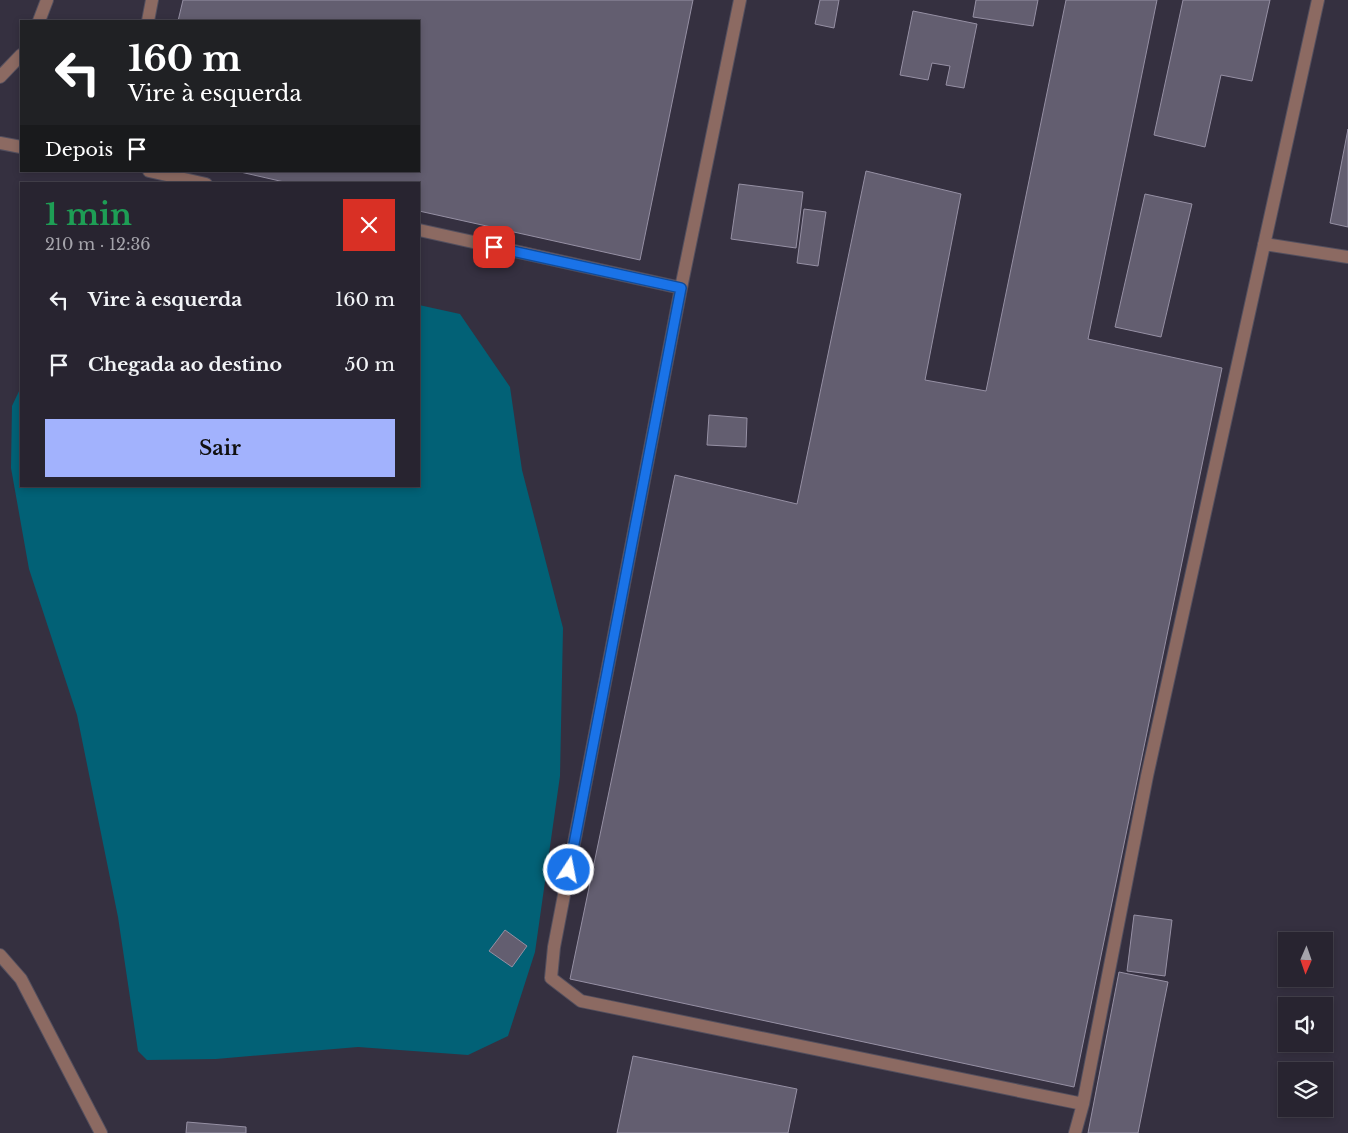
<!DOCTYPE html>
<html lang="pt">
<head>
<meta charset="utf-8">
<style>
	:root { --surface:#282430; --page:#302c38; --text:#f1f3f6; --muted:#a5a4ab; --line:#44414c; --accent:#a2b2fd }
	body { margin:0; font-family:"Libre Baskerville",serif; background:var(--page); color:var(--text); height:100vh; display:flex; flex-direction:column; font-size:19px; white-space:nowrap }
	* { box-sizing:border-box; margin:0 }
	p { font-size:16px; color:var(--muted) }
	.icon { flex:none; width:28px; height:28px; fill:none; stroke:currentColor; stroke-width:2; stroke-linecap:round; stroke-linejoin:round }
	.map { position:relative; flex:1; overflow:hidden }
	.details { position:absolute; left:20px; top:182px; width:400px; height:305px; display:flex; flex-direction:column; background:var(--surface); border-radius:0px; box-shadow:0 2px 8px #0003,0 0 0 1px var(--line) }
	.details>* { flex:none }
	.hud { position:absolute; left:20px; top:20px; width:400px; height:152px; border-radius:0px; box-shadow:0 2px 8px #0003,0 0 0 1px var(--line); background:#202124; color:#fff; overflow:hidden }
	.needle { width:32px; rotate:182deg }
	.buttons { position:absolute; left:1278px; top:932px; display:grid; gap:10px }
	.buttons a { display:grid; place-items:center; width:55px; height:55px; border-radius:0px; background:var(--surface); box-shadow:0 2px 8px #0003,0 0 0 1px var(--line); font-size:25px }
	.pin { position:absolute; display:grid; place-items:center; width:42px; height:42px; color:#fff; margin:-21px; border-radius:10px; box-shadow:0 2px 8px #0006 }
	.me { position:absolute; width:55px; margin:-28px; rotate:11deg; stroke-linejoin:round; filter:drop-shadow(0 0 4px #0008) }
	.turn { display:flex; align-items:center; gap:18px; height:105px; padding:0 25px; font-size:22px }
	.turn .icon { width:65px; height:65px; stroke-width:2.5 }
	.turn b { display:block; font-size:35px; line-height:42px }
	.then { display:flex; align-items:center; height:48px; padding:0 25px; background:#0003; gap:10px; font-size:19px }
	.round { display:grid; place-items:center; flex:none; width:52px; height:52px; border-radius:0px; background:var(--page) }
	.summary { display:flex; align-items:center; justify-content:space-between; height:85px; padding:0 25px }
	h1 { font-size:30px; font-weight:700; line-height:38px; color:#1e9e55 }
	.cta { display:flex; gap:10px; margin-top:auto; padding:10px 25px }
	.cta a { flex:1; height:58px; border-radius:0px; background:var(--accent); color:#111; font-size:20px; font-weight:700; line-height:58px; text-align:center }
	ul { padding:0; list-style:none }
	li { display:flex; align-items:center; gap:15px; height:65px; padding:0 25px }
	li div { flex:1 }
	li b { display:block; font-size:19px }
	li em { font-style:normal }
	.map>svg:first-child { display:block }
	.water { fill:#026176 }
	.building { fill:#635e70; stroke:#9690a4 }
	.lines { fill:none; stroke-linecap:round; stroke-linejoin:round }
	.minor-casing { stroke:#534f5e; stroke-width:14 }
	.minor { stroke:#8c6a62; stroke-width:12 }
	.route-casing { stroke:#114b97; stroke-width:12 }
	.route { stroke:#1a73e8; stroke-width:9 }
</style>
</head>
<body>
<div class="map">
<svg width="1348" height="1133" viewBox="0 0 1348 1133">
	<rect width="100%" height="100%" fill="#353040"/>
	<path class="water" d="M 419,305 L 460,314 L 510,387 L 522,470 L 563,628 L 560,776 L 535,952 L 508,1036 L 468,1055 L 358,1047 L 216,1059 L 147,1060 L 138,1051 L 118,917 L 77,715 L 29,569 L 11,468 L 12,406 L 21,387 L 21,486 L 419,486 Z"/>
	<path class="building" d="M 183,0 L 693,0 L 640,260 L 419,211 L 419,184 L 293,184 L 236,171 L 419,171 L 419,21 L 178,21 Z
		M 820,0 L 839,0 L 834,28 L 815,24 Z
		M 976,0 L 1038,0 L 1033,26 L 973,17 Z
		M 1066,0 L 1157,0 L 1088,339 L 1222,368 L 1074,1087 L 570,979 L 675,475 L 797,504 L 866,171 L 961,194 L 925,380 L 986,391 Z
		M 1183,0 L 1270,0 L 1252,81 L 1221,75 L 1205,147 L 1154,135 Z
		M 913,11 L 977,24 L 964,88 L 946,85 L 950,66 L 932,63 L 928,80 L 900,75 Z
		M 1348,129 L 1348,227 L 1330,223 Z
		M 739,184 L 803,192 L 796,248 L 731,239 Z
		M 1145,194 L 1192,204 L 1161,337 L 1115,327 Z
		M 804,209 L 826,212 L 818,266 L 797,263 Z
		M 709,415 L 747,418 L 746,447 L 707,445 Z
		M 1134,915 L 1172,920 L 1165,976 L 1127,971 Z
		M 505,930 L 527,946 L 512,967 L 489,951 Z
		M 1119,972 L 1168,982 L 1138,1133 L 1088,1133 Z
		M 633,1056 L 797,1089 L 788,1133 L 617,1133 Z
		M 187,1122 L 246,1127 L 246,1133 L 186,1133 Z"/>
	<g class="lines">
		<g class="minor-casing">
			<path id="minor" d="M 740,0 L 681,288 L 554,947 L 551,978 L 581,1001 L 1083,1104 L 1075,1133
				M 39,21 L 47,0
				M 148,21 L 152,0
				M 0,77 L 21,55
				M 0,143 L 21,147
				M 149,171 L 206,184
				M 419,230 L 681,288
				M 1264,244 L 1348,257
				M 0,955 L 21,979 L 101,1133
				M 1083,1104 L 1147,776 L 1318,0"/>
		</g>
		<use href="#minor" class="minor"/>
	</g>
	<g class="lines">
		<g class="route-casing">
			<path id="route" d="M 494,247 L 681,288 L 569,870"/>
		</g>
		<use href="#route" class="route"/>
	</g>
</svg>
<div class="buttons">
<a><svg class="needle" viewBox="-14 -14 28 28"><path d="M0-13l5 13h-10z" fill="#e53935"/><path d="M0 13l5-13h-10z" fill="#a5a4ab"/></svg></a>
<a><svg class="icon" aria-label="sound" viewBox="0 0 24 24"><path d="M4 9h4l5-4v14l-5-4H4zM17 9q2 3 0 6"/></svg></a>
<a><svg class="icon" aria-label="layers" viewBox="0 0 24 24"><path d="M12 4l9 5-9 5-9-5zM3 14l9 5 9-5"/></svg></a>
</div>
<div class="pin" style="left:494px;top:247px;background:#d93025"><svg class="icon" aria-label="arrive" viewBox="0 0 24 24"><path d="M6 21V4h12l-3 4 3 4H6"/></svg></div>
<svg class="me" style="left:569px;top:870px" viewBox="-20 -20 40 40"><circle r="17" fill="#1a73e8" stroke="#fff" stroke-width="3"/><path d="M0-11L8 9 0 5-8 9z" fill="#fff"/></svg>
<div class="hud">
<div class="turn"><svg class="icon" aria-label="left" viewBox="0 0 24 24"><path d="M17 20v-9H6M10 6l-5 5 5 5"/></svg><div><b>160 m</b>Vire à esquerda</div></div>
<div class="then">Depois<svg class="icon" aria-label="arrive" viewBox="0 0 24 24"><path d="M6 21V4h12l-3 4 3 4H6"/></svg></div>
</div>
<section class="details">
<div class="summary"><div><h1>1 min</h1><p>210 m · 12:36</p></div><a class="round" style="background:#d93025;color:#fff"><svg class="icon" aria-label="close" viewBox="0 0 24 24"><path d="M6 6l12 12M18 6L6 18"/></svg></a></div>
<ul>
<li><svg class="icon" aria-label="left" viewBox="0 0 24 24"><path d="M17 20v-9H6M10 6l-5 5 5 5"/></svg><div><b>Vire à esquerda</b></div><em>160 m</em></li>
<li><svg class="icon" aria-label="arrive" viewBox="0 0 24 24"><path d="M6 21V4h12l-3 4 3 4H6"/></svg><div><b>Chegada ao destino</b></div><em>50 m</em></li>
</ul>
<div class="cta"><a>Sair</a></div>
</section>
</div>
</body>
</html>
